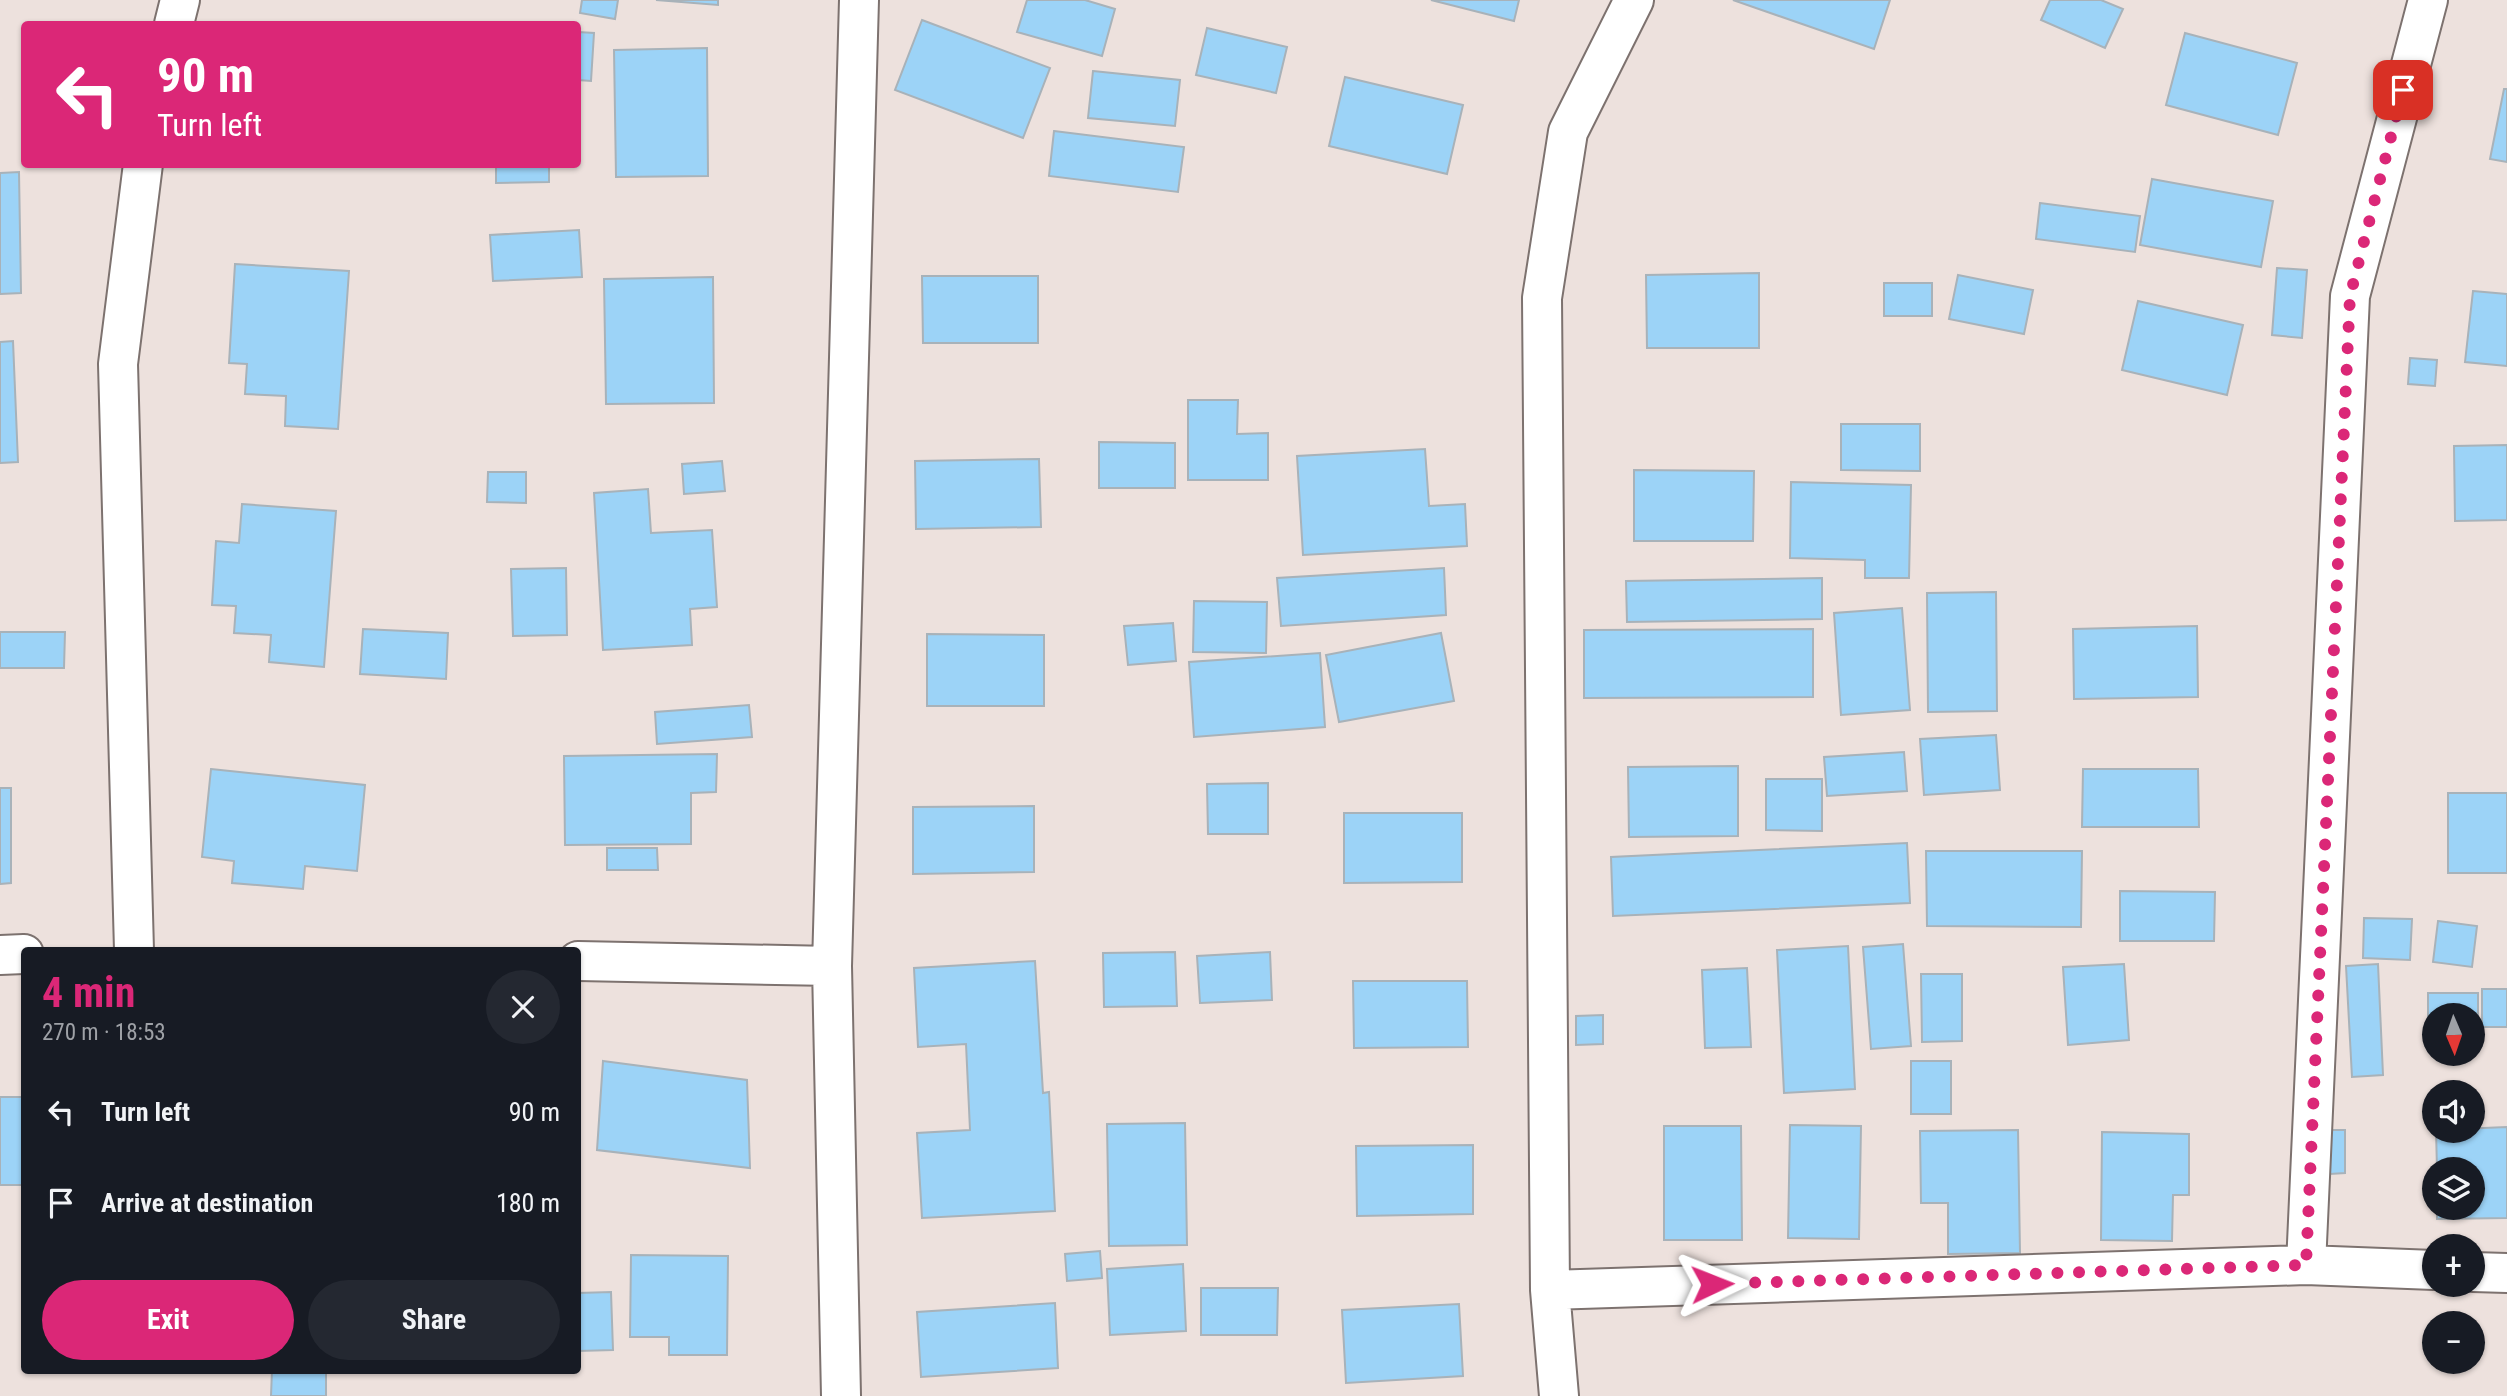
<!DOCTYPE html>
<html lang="en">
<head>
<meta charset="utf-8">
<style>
	:root { --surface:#171b24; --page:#242831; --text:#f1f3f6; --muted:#9ea1a6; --accent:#db2777 }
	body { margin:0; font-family:"Roboto Condensed",sans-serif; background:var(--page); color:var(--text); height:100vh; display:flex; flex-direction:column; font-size:26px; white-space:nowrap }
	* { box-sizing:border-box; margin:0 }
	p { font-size:23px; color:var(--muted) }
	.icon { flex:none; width:38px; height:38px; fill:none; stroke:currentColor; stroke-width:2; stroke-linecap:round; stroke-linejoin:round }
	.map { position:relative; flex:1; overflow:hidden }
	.panel { position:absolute; left:21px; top:947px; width:560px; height:427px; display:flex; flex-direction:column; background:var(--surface); border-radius:7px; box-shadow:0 2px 5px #0004 }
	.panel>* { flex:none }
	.banner { position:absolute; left:21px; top:21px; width:560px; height:147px; border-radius:7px; box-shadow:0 2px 5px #0004; background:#db2777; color:#fff; overflow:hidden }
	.needle { width:46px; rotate:178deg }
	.controls { position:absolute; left:2422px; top:1003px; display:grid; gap:14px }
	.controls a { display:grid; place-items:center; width:63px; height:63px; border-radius:50%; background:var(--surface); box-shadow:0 2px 5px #0004; font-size:35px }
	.pin { position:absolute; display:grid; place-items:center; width:60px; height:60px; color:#fff; margin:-30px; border-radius:14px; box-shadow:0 4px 10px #0006 }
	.me { position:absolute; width:77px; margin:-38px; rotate:88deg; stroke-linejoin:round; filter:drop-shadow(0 0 5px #0008) }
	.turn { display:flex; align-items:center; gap:24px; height:147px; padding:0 21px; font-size:32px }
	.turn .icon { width:91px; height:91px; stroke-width:2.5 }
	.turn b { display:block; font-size:49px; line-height:60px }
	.round { display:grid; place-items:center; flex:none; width:74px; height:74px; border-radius:37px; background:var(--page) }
	.headline { display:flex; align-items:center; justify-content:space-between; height:119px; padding:0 21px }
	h1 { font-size:42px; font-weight:700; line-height:52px; color:var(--accent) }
	.action { display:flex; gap:14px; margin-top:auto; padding:14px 21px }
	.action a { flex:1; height:80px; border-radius:42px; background:var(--accent); color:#fff; font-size:28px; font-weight:700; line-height:80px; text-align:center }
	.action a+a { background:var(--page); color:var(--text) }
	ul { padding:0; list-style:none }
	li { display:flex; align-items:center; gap:21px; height:91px; padding:0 21px }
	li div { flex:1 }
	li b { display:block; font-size:26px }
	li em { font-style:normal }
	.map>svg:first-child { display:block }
	.building { fill:#9cd3f7; stroke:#a8b2b9; stroke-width:2 }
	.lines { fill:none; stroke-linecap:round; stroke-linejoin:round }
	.street-casing { stroke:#7d726f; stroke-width:42 }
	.street { stroke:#fff; stroke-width:38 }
	.route { stroke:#db2777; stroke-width:12; stroke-dasharray:0 21.6 }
</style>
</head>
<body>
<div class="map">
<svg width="2507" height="1396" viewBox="0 0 2507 1396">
	<rect width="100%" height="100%" fill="#ede1dd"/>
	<path class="building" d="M 582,0 L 618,0 L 615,19 L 580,13 Z
		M 656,0 L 718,0 L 718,5 Z
		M 1027,0 L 1085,0 L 1115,9 L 1102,56 L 1017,32 Z
		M 1431,0 L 1519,0 L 1514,21 Z
		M 1733,0 L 1890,0 L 1874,49 Z
		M 2050,0 L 2101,0 L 2123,9 L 2105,48 L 2041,20 Z
		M 922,20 L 1050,68 L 1023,138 L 895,90 Z
		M 1207,28 L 1287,47 L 1276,93 L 1196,75 Z
		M 578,32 L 594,33 L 591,81 L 578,80 Z
		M 2185,33 L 2297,63 L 2278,135 L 2166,105 Z
		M 707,48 L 708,176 L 616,177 L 614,50 Z
		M 1093,71 L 1180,80 L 1175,126 L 1088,118 Z
		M 1345,77 L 1463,105 L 1447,174 L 1329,146 Z
		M 2504,89 L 2507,89 L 2507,162 L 2490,159 Z
		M 1054,131 L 1184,147 L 1178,192 L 1049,176 Z
		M 496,164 L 549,164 L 549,182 L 496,183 Z
		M 19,172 L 21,293 L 0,294 L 0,173 Z
		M 2152,179 L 2273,201 L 2261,267 L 2140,245 Z
		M 2040,203 L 2140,216 L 2135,252 L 2036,239 Z
		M 579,230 L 582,277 L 493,281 L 490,235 Z
		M 235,264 L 349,271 L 338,429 L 285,426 L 286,396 L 245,394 L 247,364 L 229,363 Z
		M 2277,268 L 2307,270 L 2302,338 L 2272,335 Z
		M 1759,273 L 1759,348 L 1647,348 L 1646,275 Z
		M 1958,275 L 2033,290 L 2024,334 L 1949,319 Z
		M 922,276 L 1038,276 L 1038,343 L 923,343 Z
		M 713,277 L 714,403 L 606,404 L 604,279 Z
		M 1884,283 L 1932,283 L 1932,316 L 1884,316 Z
		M 2473,291 L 2507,294 L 2507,366 L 2465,362 Z
		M 2138,301 L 2243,325 L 2227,395 L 2122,370 Z
		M 13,341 L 18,462 L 0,463 L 0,342 Z
		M 2410,358 L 2437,360 L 2435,386 L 2408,384 Z
		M 1188,400 L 1238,400 L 1237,434 L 1268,433 L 1268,480 L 1188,480 Z
		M 1841,424 L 1920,424 L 1920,471 L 1841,470 Z
		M 1099,442 L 1175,443 L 1175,488 L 1099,488 Z
		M 2507,445 L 2507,520 L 2455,521 L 2454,446 Z
		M 1425,449 L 1429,506 L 1465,504 L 1467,546 L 1303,555 L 1297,456 Z
		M 1039,459 L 1041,527 L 916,529 L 915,461 Z
		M 722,461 L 725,491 L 684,494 L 682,464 Z
		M 1634,470 L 1754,471 L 1753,541 L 1634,541 Z
		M 488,472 L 526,472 L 526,503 L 487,502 Z
		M 1791,482 L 1911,485 L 1909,578 L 1865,578 L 1865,560 L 1790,558 Z
		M 648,489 L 651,533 L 712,530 L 717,607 L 690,609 L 692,645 L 603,650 L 594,493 Z
		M 242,504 L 336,511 L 324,667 L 269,662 L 271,635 L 234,633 L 236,606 L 212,605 L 216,541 L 239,543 Z
		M 566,568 L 567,635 L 513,636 L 511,569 Z
		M 1444,568 L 1446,615 L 1281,626 L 1277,578 Z
		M 1822,578 L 1822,619 L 1627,622 L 1626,581 Z
		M 1996,592 L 1997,711 L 1928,712 L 1927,593 Z
		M 1194,601 L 1267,602 L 1266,653 L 1193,652 Z
		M 1902,608 L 1910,710 L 1841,715 L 1834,613 Z
		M 1173,623 L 1176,661 L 1128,665 L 1124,626 Z
		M 2197,626 L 2198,697 L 2074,699 L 2073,629 Z
		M 363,629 L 448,633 L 446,679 L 360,674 Z
		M 1813,629 L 1813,697 L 1584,698 L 1584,630 Z
		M 0,632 L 65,632 L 64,668 L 0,668 Z
		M 1441,633 L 1454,701 L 1339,722 L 1326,655 Z
		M 927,634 L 1044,635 L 1044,706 L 927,706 Z
		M 1320,653 L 1325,727 L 1194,737 L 1189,662 Z
		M 749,705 L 752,737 L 657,744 L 655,712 Z
		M 1996,735 L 2000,790 L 1924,795 L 1920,739 Z
		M 1904,752 L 1907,791 L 1827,796 L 1824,757 Z
		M 717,754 L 716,792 L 691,793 L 691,844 L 565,845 L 564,756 Z
		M 1738,766 L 1738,836 L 1629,837 L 1628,767 Z
		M 211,769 L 365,785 L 357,871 L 305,866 L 303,889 L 232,883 L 234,861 L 202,857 Z
		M 2083,769 L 2198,769 L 2199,827 L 2082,827 Z
		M 1766,779 L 1822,779 L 1822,831 L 1766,830 Z
		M 1268,783 L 1268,834 L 1208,834 L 1207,784 Z
		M 0,788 L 11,788 L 11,883 L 0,884 Z
		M 2448,793 L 2507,793 L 2507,873 L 2448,873 Z
		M 1034,806 L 1034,872 L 913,874 L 913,807 Z
		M 1344,813 L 1462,813 L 1462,882 L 1344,883 Z
		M 1907,843 L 1910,903 L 1613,916 L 1611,857 Z
		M 607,848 L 657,848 L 658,870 L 607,870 Z
		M 1926,851 L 2082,851 L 2081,927 L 1927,926 Z
		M 2120,891 L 2215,892 L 2214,941 L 2120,941 Z
		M 2364,918 L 2412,919 L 2410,960 L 2363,958 Z
		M 2438,921 L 2477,926 L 2472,967 L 2433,962 Z
		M 1903,944 L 1911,1046 L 1871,1049 L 1863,947 Z
		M 1848,946 L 1855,1089 L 1784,1093 L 1777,950 Z
		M 1175,952 L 1177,1006 L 1104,1007 L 1103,953 Z
		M 1270,952 L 1272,1000 L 1200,1003 L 1197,956 Z
		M 1035,961 L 1043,1093 L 1049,1092 L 1055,1211 L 922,1218 L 917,1133 L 970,1130 L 966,1044 L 918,1047 L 914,968 Z
		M 2124,964 L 2129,1040 L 2068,1045 L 2063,967 Z
		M 2378,964 L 2383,1075 L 2352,1077 L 2346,966 Z
		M 1747,968 L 1751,1047 L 1705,1048 L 1702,970 Z
		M 1921,974 L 1962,974 L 1962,1041 L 1922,1042 Z
		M 1353,981 L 1467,981 L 1468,1047 L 1354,1048 Z
		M 2482,989 L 2507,989 L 2507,1027 L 2482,1027 Z
		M 2428,993 L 2478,993 L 2478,1021 L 2473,1021 L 2473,1015 L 2434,1015 L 2434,1021 L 2428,1022 Z
		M 1603,1015 L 1603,1044 L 1576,1045 L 1576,1016 Z
		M 603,1061 L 747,1080 L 750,1168 L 597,1150 Z
		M 1911,1061 L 1951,1061 L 1951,1114 L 1911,1114 Z
		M 0,1097 L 24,1097 L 24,1185 L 0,1185 Z
		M 1185,1123 L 1187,1245 L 1109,1246 L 1107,1124 Z
		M 1790,1125 L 1861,1126 L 1859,1239 L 1788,1238 Z
		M 1664,1126 L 1741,1126 L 1742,1240 L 1664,1240 Z
		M 2507,1127 L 2507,1218 L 2437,1219 L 2437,1208 L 2473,1208 L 2473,1169 L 2437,1169 L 2436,1130 Z
		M 2018,1130 L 2020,1253 L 1948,1254 L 1948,1203 L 1921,1203 L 1920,1131 Z
		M 2329,1130 L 2345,1130 L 2345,1173 L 2330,1174 Z
		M 2102,1132 L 2189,1134 L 2189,1195 L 2173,1195 L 2172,1241 L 2101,1240 Z
		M 1473,1145 L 1473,1214 L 1357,1216 L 1356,1146 Z
		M 1100,1251 L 1102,1278 L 1067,1281 L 1065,1254 Z
		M 631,1255 L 728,1256 L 727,1355 L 669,1355 L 669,1337 L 630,1337 Z
		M 1183,1264 L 1186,1331 L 1110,1335 L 1107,1269 Z
		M 1201,1288 L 1278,1288 L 1277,1335 L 1201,1335 Z
		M 611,1292 L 613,1350 L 578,1351 L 578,1293 Z
		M 1055,1303 L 1058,1368 L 921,1377 L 917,1312 Z
		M 1459,1304 L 1463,1376 L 1346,1383 L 1342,1310 Z
		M 272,1370 L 326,1370 L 326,1396 L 271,1396 Z"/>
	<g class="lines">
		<g class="street-casing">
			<path id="street" d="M 174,24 L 180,0
				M 134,950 L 118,364 L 143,164
				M 0,955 L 24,954
				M 578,961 L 832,966 L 859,0
				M 832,966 L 841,1396
				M 2306,1265 L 2350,296 L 2428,0
				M 2473,1272 L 2507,1273
				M 1550,1290 L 2306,1265 L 2434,1270
				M 1559,1396 L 1550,1290 L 1542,298 L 1568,132 L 1634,0"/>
		</g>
		<use href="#street" class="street"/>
	</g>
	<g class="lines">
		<path class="route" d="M 1712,1284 L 2306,1265 L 2350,296 L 2403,90"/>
	</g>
</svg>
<div class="controls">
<a><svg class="needle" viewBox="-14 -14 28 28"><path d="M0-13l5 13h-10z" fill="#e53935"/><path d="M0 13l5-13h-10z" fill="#9ea1a6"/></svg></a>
<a><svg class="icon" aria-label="sound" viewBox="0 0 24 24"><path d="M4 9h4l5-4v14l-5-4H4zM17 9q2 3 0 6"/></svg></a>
<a><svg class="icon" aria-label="layers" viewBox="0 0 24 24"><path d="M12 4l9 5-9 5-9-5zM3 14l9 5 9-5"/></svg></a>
<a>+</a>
<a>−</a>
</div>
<div class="pin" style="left:2403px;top:90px;background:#d93025"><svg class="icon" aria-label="arrive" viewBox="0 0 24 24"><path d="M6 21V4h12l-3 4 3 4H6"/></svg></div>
<svg class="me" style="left:1712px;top:1284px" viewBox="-20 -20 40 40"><path d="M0-17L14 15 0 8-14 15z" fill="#db2777" stroke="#fff" stroke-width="4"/></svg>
<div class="banner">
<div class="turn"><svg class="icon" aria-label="left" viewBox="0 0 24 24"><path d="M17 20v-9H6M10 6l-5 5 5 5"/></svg><div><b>90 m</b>Turn left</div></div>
</div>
<section class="panel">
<div class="headline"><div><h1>4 min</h1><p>270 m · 18:53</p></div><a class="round"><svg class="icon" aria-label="close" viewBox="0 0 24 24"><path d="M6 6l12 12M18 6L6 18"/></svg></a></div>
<ul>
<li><svg class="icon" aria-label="left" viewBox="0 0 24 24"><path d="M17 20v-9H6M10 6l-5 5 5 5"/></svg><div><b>Turn left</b></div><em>90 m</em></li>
<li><svg class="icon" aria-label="arrive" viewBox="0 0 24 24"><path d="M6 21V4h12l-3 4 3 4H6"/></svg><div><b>Arrive at destination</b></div><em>180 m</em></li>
</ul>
<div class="action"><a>Exit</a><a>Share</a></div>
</section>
</div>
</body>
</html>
